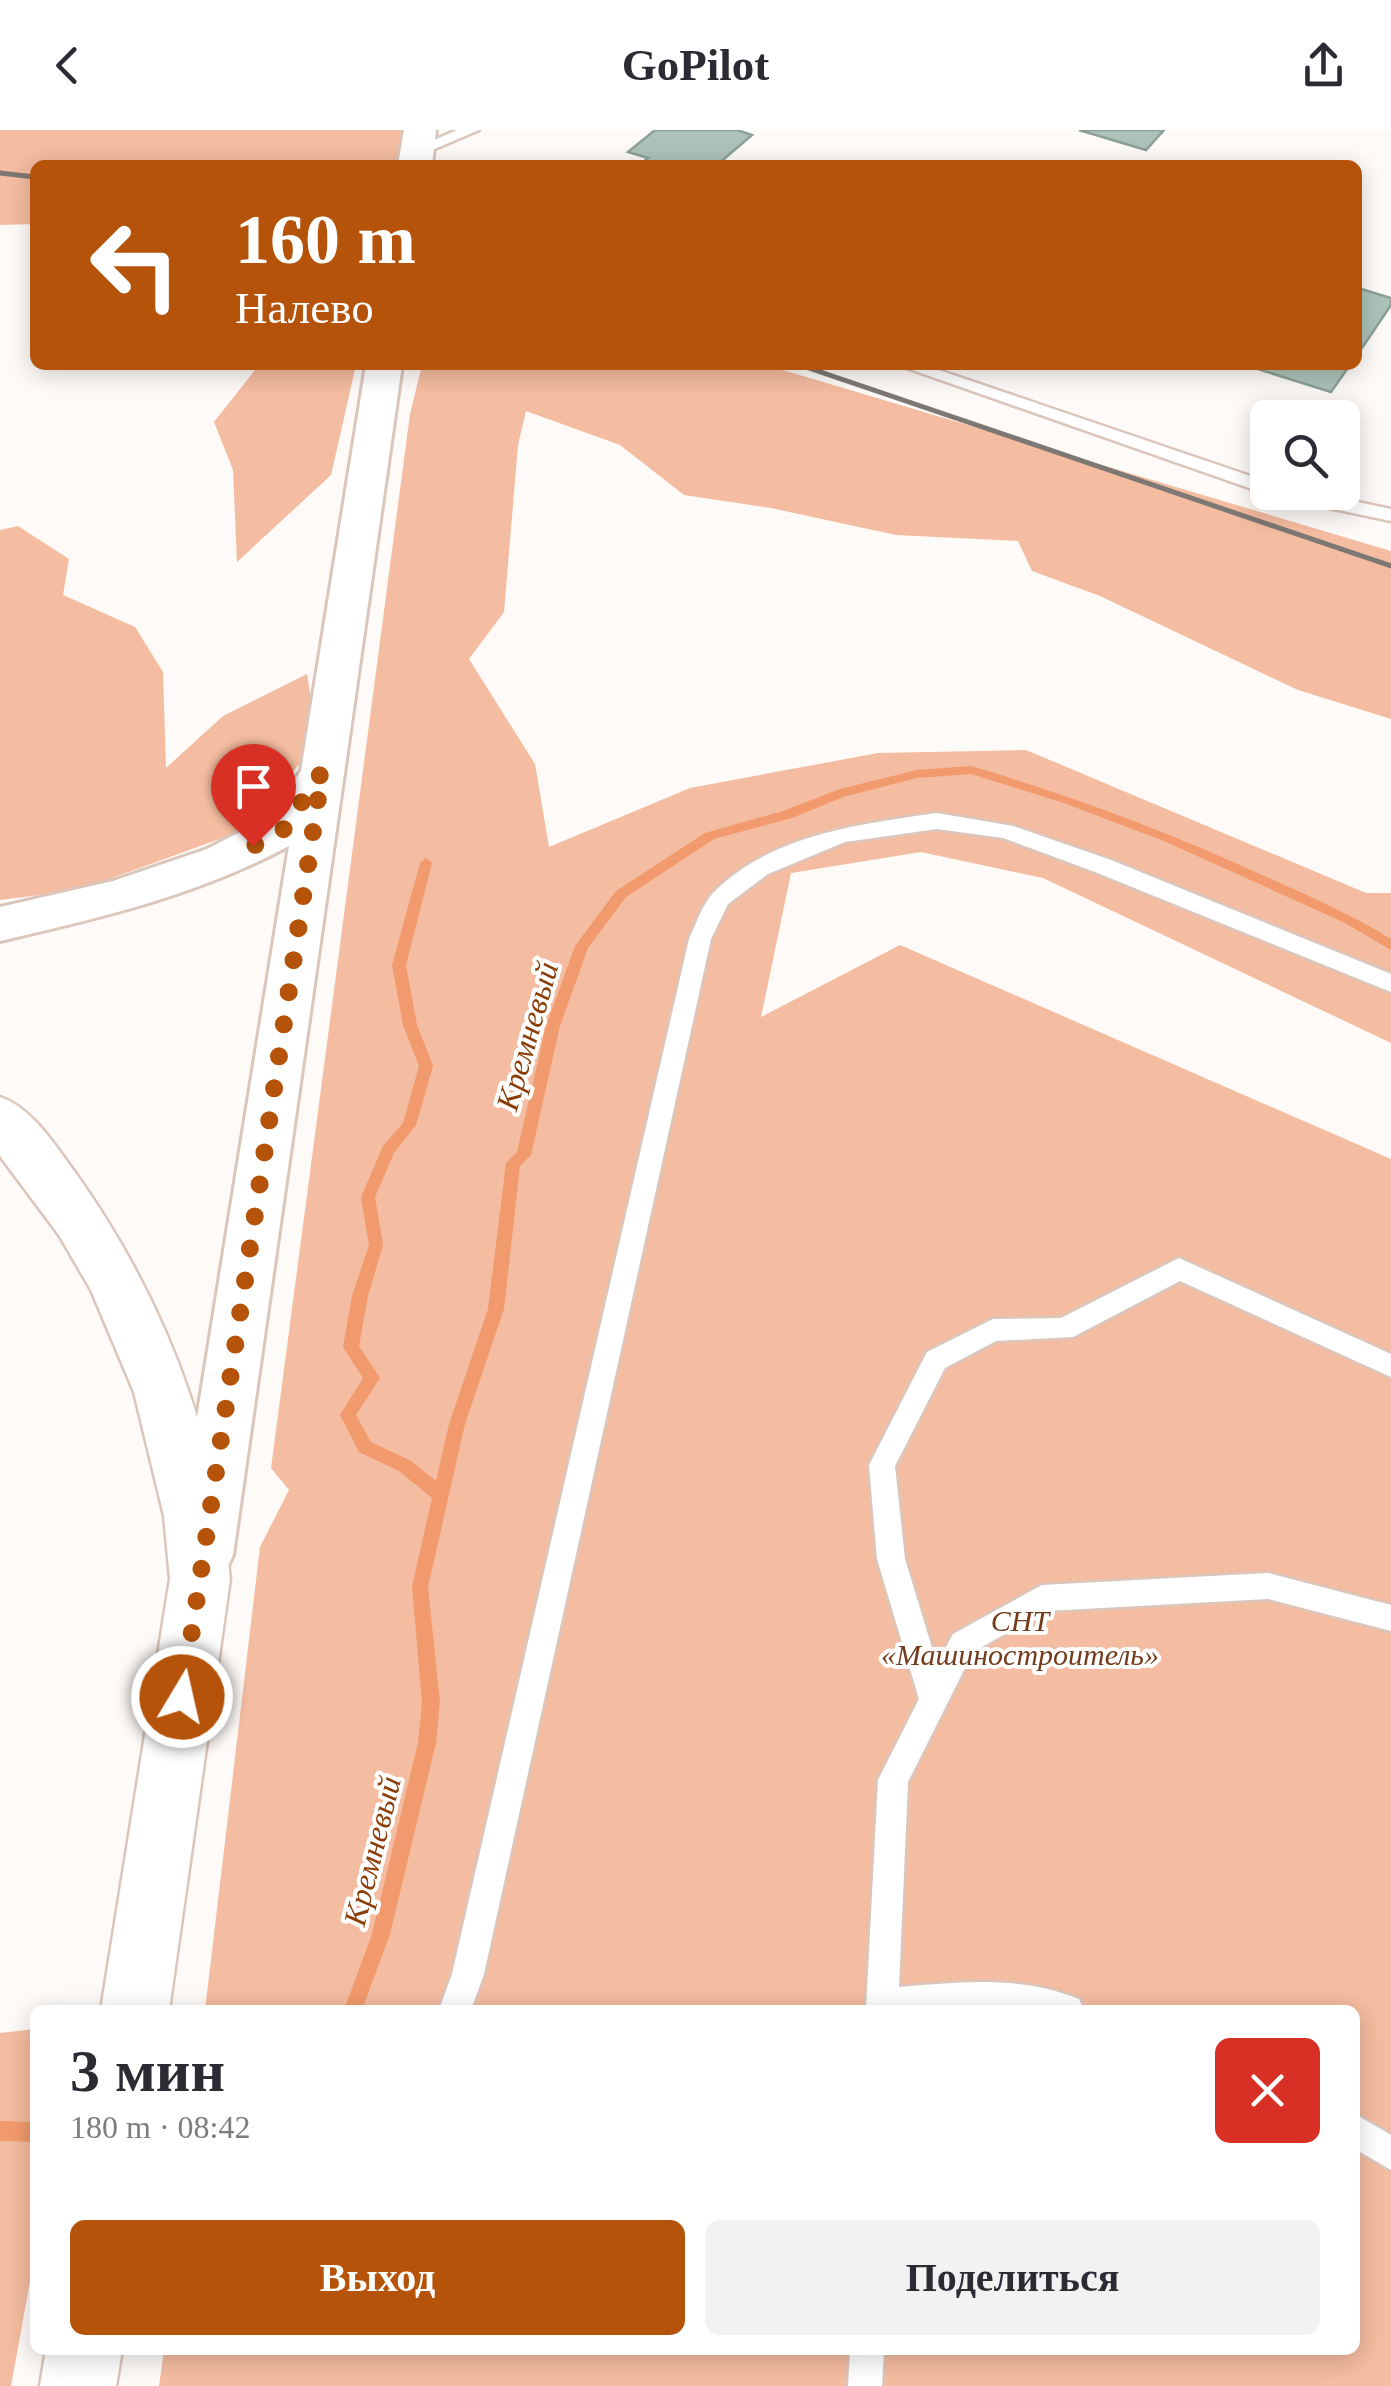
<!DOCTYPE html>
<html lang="ru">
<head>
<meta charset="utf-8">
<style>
	:root { --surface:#fff; --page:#f2f2f3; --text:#2b2b33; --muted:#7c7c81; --accent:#b45309 }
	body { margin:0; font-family:Georgia,serif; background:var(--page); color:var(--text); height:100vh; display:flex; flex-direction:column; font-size:38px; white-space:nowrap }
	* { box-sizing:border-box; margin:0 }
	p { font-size:32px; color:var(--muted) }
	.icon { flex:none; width:55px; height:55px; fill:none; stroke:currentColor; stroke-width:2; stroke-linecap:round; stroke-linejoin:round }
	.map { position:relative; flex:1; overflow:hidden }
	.panel { position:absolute; left:30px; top:1875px; width:1330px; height:350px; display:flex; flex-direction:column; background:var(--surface); border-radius:15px; box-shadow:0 5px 25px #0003 }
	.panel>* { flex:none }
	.guide { position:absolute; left:30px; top:30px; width:1332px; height:210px; border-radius:15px; box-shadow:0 5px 25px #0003; background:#b45309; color:#fff; overflow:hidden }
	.buttons { position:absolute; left:1250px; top:270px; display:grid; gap:20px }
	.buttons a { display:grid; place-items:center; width:110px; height:110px; border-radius:15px; background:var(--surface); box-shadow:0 5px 25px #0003; font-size:50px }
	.pin { position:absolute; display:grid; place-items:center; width:85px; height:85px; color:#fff; margin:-102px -42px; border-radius:50% 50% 50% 0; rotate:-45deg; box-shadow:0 0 10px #0007 }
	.pin .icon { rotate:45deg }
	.me { position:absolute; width:110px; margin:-55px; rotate:9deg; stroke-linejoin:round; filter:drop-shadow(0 0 8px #0008) }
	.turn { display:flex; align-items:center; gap:35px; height:210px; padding:0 40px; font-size:45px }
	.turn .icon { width:130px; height:130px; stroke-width:2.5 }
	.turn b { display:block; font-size:70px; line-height:85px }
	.round { display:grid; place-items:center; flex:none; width:105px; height:105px; border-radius:15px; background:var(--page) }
	.headline { display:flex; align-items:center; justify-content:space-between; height:170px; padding:0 40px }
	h1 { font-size:60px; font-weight:800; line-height:75px }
	.cta { display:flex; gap:20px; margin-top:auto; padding:20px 40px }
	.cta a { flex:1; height:115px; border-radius:15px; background:var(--accent); color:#fff; font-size:40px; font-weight:800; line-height:115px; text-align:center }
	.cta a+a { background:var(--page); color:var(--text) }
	header { display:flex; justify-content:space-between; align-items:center; height:130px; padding:0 40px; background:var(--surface); font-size:45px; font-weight:800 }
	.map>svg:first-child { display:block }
	.green { fill:#f4bca0 }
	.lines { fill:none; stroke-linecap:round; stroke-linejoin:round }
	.stream { fill:#f19a6d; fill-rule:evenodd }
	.building { fill:#acc3ba; stroke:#8ba198; stroke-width:2.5 }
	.service-casing { stroke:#dbc6bc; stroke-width:5 }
	.minor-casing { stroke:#dbc6bc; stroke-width:6 }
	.primary-casing { stroke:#dbc6bc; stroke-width:5 }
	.service { fill:#fff; fill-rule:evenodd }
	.minor { fill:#fff; fill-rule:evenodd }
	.primary { fill:#fff; fill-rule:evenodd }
	.rail { stroke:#7e7874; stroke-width:5 }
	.route { stroke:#b45309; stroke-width:18; stroke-dasharray:0 32.4 }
	.labels { text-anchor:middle; stroke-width:8; stroke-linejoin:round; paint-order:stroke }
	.park-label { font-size:30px; font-style:italic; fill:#733b1b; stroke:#fff }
	.water-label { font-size:32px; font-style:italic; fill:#8c3e08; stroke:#fff }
</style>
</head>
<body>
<header><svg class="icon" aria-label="back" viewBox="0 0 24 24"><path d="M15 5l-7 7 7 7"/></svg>GoPilot<svg class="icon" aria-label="share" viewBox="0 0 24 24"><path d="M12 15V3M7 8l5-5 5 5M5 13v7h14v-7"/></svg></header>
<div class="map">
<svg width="1391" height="2256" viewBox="0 0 1391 2256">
	<rect width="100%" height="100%" fill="#fefaf7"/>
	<path class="green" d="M 0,0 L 404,0 L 398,35 L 35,35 L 35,94 L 0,95 Z
		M 259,235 L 356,235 L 331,345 L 237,432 L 233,340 L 214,292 Z
		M 422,235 L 766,235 L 1391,421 L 1391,589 L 1298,560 L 1100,466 L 1032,441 L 1018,411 L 896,405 L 771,378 L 684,365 L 620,315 L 526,281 L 518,315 L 504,482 L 469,529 L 535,634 L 549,717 L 690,658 L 878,623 L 1026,620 L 1366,763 L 1391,763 L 1391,913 L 1043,748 L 921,722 L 791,743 L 761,887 L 900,815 L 1391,1029 L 1391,2256 L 159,2256 L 164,2220 L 1355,2220 L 1355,1880 L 205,1880 L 260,1417 L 289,1360 L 271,1338 L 410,284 Z
		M 18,396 L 69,429 L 63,465 L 135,497 L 163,542 L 166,638 L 223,586 L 307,544 L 318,614 L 236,703 L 79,760 L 0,770 L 0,400 Z
		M 35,1899 L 35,2124 L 11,2256 L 0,2256 L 0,1903 Z"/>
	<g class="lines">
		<path class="stream" d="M 971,636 C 1070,665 1165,701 1260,744 C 1305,764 1349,783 1391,809 L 1391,820 L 1343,792 L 1164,711 L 1064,673 L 971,644 L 917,648 L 843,667 L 792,688 L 714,709 L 626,767 L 588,818 L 560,896 L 531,1025 L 520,1036 L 504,1179 L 465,1294 L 428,1457 L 440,1572 L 436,1613 L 390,1804 L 362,1880 L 344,1880 L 372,1804 L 418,1613 L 422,1572 L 412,1457 L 432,1368 L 399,1341 L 359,1322 L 340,1285 L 363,1248 L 343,1217 L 352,1166 L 369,1115 L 361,1067 L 383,1016 L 403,993 L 419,936 L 403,895 L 392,835 L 420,733 L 426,728 L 432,733 L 406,835 L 417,895 L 433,936 L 416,995 L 394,1023 L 375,1067 L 383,1115 L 368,1166 L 359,1216 L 380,1248 L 356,1285 L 371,1312 L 411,1331 L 436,1351 L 449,1294 L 488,1179 L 506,1033 L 517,1022 L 546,896 L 575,816 L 616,761 L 705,703 L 783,681 L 840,659 L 917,640 Z
			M 0,1991 L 35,1992 L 35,2012 L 0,2011 Z"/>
	</g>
	<path class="building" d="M 655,0 L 737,0 L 752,5 L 717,35 L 640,35 L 648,28 L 628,22 Z
		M 1079,0 L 1164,0 L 1146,20 Z
		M 1358,158 L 1391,168 L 1391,175 L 1358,224 Z
		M 1245,235 L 1350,235 L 1331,262 Z"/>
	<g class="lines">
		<g class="service-casing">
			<path id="service" d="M 457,0 L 479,0 L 423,24 L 409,21 Z
				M 898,235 L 924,235 L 1268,352 L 1268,362 L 1310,362 L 1391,379 L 1391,391 L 1272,366 Z
				M 937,683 L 1013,696 L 1111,730 L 1391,844 L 1391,862 L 1095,742 L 1003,708 L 937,699 L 845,712 L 768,744 L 728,774 L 711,809 L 484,1844 L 471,1880 L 439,1880 L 452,1844 L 689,809 C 696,794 703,773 714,762 C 772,704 861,694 937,683 Z
				M 1179,1128 L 1391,1224 L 1391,1247 L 1180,1151 L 1073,1207 L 996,1211 L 945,1238 L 895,1336 L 905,1429 L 937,1534 L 953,1504 L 1042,1455 L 1268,1443 L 1391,1475 L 1391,1501 L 1268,1469 L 1046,1481 L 973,1522 L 908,1652 L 899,1857 C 960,1852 1020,1845 1079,1869 L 1084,1880 L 866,1880 L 878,1650 L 919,1569 L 877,1429 L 869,1335 L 927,1222 L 993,1189 L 1061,1188 Z
				M 1355,1984 L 1391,2005 L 1391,2040 L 1355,2019 Z
				M 850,2220 L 884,2220 L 882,2256 L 848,2256 Z"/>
		</g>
		<g class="minor-casing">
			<path id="minor" d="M 404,0 L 436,0 L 432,35 L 398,35 Z
				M 366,235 L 402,235 L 233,1425 L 224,1444 L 204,1452 L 184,1444 L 175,1425 L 289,716 C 198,765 100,788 0,811 L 0,777 L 113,751 L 207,719 L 267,688 L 301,641 Z"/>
		</g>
		<g class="primary-casing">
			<path id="primary" d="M 0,967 C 32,978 54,1014 74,1041 C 162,1164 214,1299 230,1449 L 169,1880 L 101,1880 L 170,1449 L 164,1386 L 134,1262 L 91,1160 L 59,1105 L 0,1026 Z
				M 46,2220 L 122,2220 L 116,2256 L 40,2256 Z"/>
		</g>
		<use href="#service" class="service"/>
		<use href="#minor" class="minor"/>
		<use href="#primary" class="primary"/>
		<path class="rail" d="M 0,43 L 35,47
			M 800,235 L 1391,436"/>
	</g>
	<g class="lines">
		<path class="route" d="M 182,1567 L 322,642 L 283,700 L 253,716"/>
	</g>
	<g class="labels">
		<g class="park-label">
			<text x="1020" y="1501">СНТ<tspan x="1020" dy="34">«Машиностроитель»</tspan></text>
		</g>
		<g class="water-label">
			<text transform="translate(527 906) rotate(-74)" y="11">Кремневый</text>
			<text transform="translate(372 1721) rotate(-76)" y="11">Кремневый</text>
		</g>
	</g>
</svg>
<div class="buttons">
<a><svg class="icon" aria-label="search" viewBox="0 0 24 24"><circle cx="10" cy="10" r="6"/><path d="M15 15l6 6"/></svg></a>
</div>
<div class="pin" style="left:253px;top:716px;background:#d93025"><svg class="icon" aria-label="arrive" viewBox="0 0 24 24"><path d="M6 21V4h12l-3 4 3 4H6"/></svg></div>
<svg class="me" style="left:182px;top:1567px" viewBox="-20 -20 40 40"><circle r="17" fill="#b45309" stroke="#fff" stroke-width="3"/><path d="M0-11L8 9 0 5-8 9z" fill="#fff"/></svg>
<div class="guide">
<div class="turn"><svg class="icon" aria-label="left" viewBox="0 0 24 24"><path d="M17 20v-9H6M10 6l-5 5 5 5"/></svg><div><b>160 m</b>Налево</div></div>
</div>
<section class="panel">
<div class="headline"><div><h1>3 мин</h1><p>180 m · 08:42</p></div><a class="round" style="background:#d93025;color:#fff"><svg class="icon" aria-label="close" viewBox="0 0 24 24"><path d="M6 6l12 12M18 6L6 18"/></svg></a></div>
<div class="cta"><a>Выход</a><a>Поделиться</a></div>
</section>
</div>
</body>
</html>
